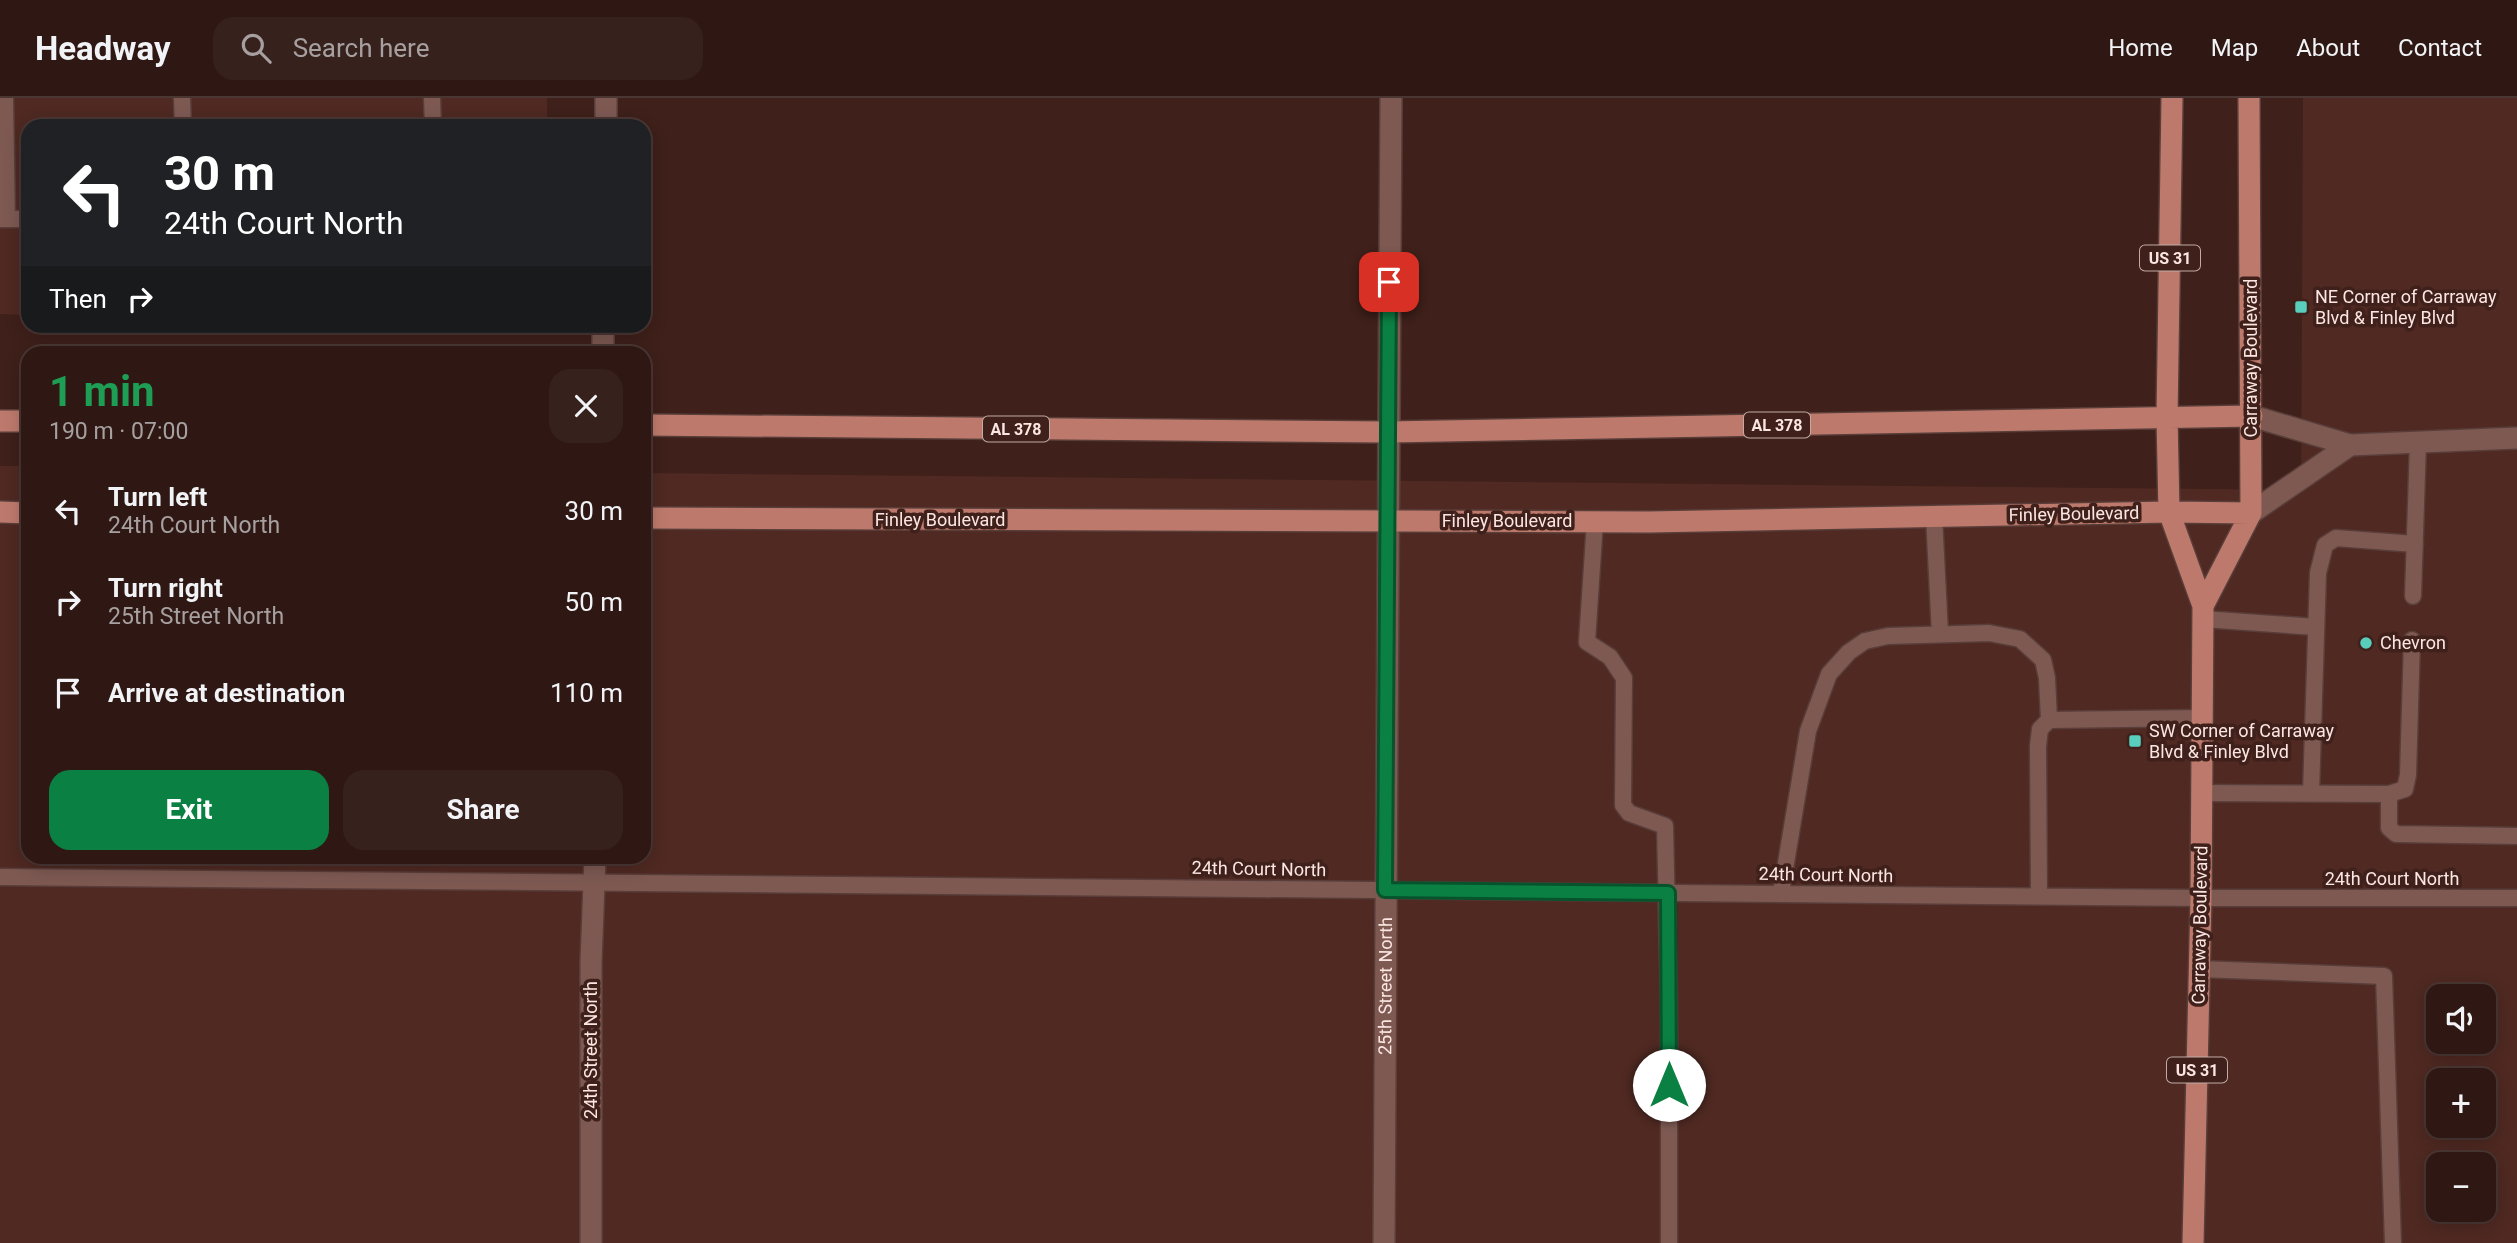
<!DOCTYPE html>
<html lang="en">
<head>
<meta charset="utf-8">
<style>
	:root { --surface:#2f1814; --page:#37211d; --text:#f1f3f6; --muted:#a7a0a0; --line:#4a3734; --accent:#0b8043 }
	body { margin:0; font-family:Roboto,sans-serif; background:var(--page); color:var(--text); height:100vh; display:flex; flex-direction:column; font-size:26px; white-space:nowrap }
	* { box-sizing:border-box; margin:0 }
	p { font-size:23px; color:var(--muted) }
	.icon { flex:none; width:38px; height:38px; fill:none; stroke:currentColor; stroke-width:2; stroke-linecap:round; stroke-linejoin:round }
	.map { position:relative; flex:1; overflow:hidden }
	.side { position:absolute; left:21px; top:248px; width:630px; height:518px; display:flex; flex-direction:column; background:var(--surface); border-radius:21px; box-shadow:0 4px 18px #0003,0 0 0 2px var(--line) }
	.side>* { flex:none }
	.hud { position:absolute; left:21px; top:21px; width:630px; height:214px; border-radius:21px; box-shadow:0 4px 18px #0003,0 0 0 2px var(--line); background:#202124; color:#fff; overflow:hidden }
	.fabs { position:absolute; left:2426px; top:886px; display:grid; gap:14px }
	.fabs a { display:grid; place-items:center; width:70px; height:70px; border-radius:14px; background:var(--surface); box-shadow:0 4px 18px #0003,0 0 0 2px var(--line); font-size:35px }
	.pin { position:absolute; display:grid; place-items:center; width:60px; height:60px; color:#fff; margin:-30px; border-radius:14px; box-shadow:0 4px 10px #0006 }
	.me { position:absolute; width:77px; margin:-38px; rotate:0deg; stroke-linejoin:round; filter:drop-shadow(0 0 5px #0008) }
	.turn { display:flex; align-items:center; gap:24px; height:147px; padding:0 28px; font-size:32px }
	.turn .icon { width:91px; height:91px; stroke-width:2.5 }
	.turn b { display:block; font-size:49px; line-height:60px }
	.then { display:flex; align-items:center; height:66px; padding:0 28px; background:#0003; gap:14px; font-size:26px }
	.round { display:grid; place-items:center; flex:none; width:74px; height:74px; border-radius:21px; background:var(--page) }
	.headline { display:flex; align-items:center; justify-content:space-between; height:119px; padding:0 28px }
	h1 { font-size:42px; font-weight:700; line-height:52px; color:#1e9e55 }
	.action { display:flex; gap:14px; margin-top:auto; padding:14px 28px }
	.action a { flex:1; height:80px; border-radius:21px; background:var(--accent); color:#fff; font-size:28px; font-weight:700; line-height:80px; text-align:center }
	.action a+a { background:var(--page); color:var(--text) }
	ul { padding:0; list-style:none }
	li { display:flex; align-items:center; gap:21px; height:91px; padding:0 28px }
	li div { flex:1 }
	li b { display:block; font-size:26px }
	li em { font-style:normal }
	header { display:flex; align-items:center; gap:42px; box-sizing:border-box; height:98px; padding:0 35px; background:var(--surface); border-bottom:2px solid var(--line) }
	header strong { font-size:33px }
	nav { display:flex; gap:38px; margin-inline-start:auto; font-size:24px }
	.search { width:490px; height:63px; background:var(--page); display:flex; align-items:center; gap:18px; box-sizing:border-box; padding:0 24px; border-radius:21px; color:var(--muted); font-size:26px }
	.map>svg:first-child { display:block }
	.built { fill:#4f2922; fill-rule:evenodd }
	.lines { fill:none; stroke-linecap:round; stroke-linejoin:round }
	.lane-casing { stroke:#593d39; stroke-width:19 }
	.secondary-casing { stroke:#593d39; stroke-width:24 }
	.primary-casing { stroke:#593d39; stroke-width:24 }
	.lane { stroke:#7d5952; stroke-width:16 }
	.secondary { stroke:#7d5952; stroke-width:21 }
	.primary { stroke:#bd7a6c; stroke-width:21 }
	.route-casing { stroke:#07532c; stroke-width:18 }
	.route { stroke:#0b8043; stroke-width:12 }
	.poi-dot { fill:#5acebd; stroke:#3f201a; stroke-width:2.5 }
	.labels { text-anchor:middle; stroke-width:7; stroke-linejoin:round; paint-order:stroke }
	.shield { fill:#3f201a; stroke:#c3aba5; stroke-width:2 }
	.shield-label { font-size:16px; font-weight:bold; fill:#fce6e1 }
	.poi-label { font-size:18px; fill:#fce6e1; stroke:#3f201a; text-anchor:start }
	.street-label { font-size:18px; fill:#fce6e1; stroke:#3f201a }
</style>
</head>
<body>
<header>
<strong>Headway</strong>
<div class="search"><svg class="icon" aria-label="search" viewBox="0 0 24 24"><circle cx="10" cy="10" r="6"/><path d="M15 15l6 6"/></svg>Search here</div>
<nav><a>Home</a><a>Map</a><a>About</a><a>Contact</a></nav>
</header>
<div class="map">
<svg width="2517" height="1145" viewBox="0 0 2517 1145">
	<rect width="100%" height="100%" fill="#3f201a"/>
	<path class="built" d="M 0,0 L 547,0 L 547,28 L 28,28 L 28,217 L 0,216 Z
		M 2303,0 L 2517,0 L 2517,1145 L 0,1145 L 0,368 L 28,368 L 28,760 L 644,760 L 644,375 L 2301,392 ZM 2438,898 L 2483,898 L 2483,943 L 2438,943 ZM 2438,982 L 2483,982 L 2483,1027 L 2438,1027 ZM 2438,1066 L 2483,1066 L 2483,1111 L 2438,1111 Z"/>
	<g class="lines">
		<g class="lane-casing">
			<path id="lane" d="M 5,0 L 7,121
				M 182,0 L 183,28
				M 432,0 L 433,28
				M 0,121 L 28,121
				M 1934,418 L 1940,536
				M 1595,423 L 1587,544 L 1610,559 L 1624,580 L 1623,707 L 1629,715 L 1665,728 L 1669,908 L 1669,1145
				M 2413,498 L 2418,344
				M 2203,521 L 2316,529
				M 2202,695 L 2389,696 L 2405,691 L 2408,677 L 2412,542
				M 2311,695 L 2318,475 L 2325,447 L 2336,440 L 2415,446
				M 2389,696 L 2389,730 L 2396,736 L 2517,738
				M 0,779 L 2201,800 L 2517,800
				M 1781,795 L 1808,633 L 1829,576 L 1849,554 L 1865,543 L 1888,538 L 1989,535 L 2020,541 L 2043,562 L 2047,580 L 2049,622
				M 2039,798 L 2038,648 L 2040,631 L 2049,622 L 2202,620
				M 2199,871 L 2384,878 L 2393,1145"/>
		</g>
		<g class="secondary-casing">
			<g id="secondary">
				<path d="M 606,28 L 606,0"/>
				<path d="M 603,256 L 603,228"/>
				<path d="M 2252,318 L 2350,347 L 2517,340"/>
				<path d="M 2251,415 L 2350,347"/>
				<path d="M 591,1145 L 591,864 L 595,760"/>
				<path id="s1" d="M 1384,1145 L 1391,0"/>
			</g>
		</g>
		<g class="primary-casing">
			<path id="primary" d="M 2172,0 L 2167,319 L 2169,414 L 2203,508 L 2201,800 L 2193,1145
				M 0,323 L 28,323
				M 644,327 L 1388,334 L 2252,318
				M 0,414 L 28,415
				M 644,420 L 1649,424 L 2169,414 L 2251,415
				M 2203,508 L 2251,415 L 2249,0"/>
		</g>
		<use href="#lane" class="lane"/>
		<use href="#secondary" class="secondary"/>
		<use href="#primary" class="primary"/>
	</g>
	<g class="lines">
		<g class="route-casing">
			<path id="route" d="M 1389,184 L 1385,792 L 1668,795 L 1669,987"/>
		</g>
		<use href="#route" class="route"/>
	</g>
	<g class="poi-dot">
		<rect x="2294" y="202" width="14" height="14" rx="3.5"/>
		<circle cx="2366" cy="545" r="7"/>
		<rect x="2128" y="636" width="14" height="14" rx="3.5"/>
	</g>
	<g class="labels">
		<g class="shield">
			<rect x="2140" y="147.5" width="60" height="25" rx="5"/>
			<rect x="1744" y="314.5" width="66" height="25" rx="5"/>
			<rect x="983" y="318.5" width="66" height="25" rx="5"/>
			<rect x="2167" y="959.5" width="60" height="25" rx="5"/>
		</g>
		<g class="shield-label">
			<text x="2170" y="166">US 31</text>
			<text x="1777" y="333">AL 378</text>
			<text x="1016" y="337">AL 378</text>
			<text x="2197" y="978">US 31</text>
		</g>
		<g class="poi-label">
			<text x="2315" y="205">NE Corner of Carraway<tspan x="2315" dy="21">Blvd &amp; Finley Blvd</tspan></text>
			<text x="2380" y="551">Chevron</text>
			<text x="2149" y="639">SW Corner of Carraway<tspan x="2149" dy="21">Blvd &amp; Finley Blvd</tspan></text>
		</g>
		<g class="street-label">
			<text transform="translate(2251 260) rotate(-90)" y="6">Carraway Boulevard</text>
			<text transform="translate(2074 416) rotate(-1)" y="6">Finley Boulevard</text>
			<text x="940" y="428">Finley Boulevard</text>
			<text x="1507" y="429">Finley Boulevard</text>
			<text transform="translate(1259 771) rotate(1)" y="6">24th Court North</text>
			<text transform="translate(1826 777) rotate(1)" y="6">24th Court North</text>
			<text x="2392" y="787">24th Court North</text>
			<text transform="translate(2200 827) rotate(-89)" y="6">Carraway Boulevard</text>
			<text dy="6" stroke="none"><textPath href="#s1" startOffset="257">25th Street North</textPath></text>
			<text transform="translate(591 952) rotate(-90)" y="6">24th Street North</text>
		</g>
	</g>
</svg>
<div class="fabs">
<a><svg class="icon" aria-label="sound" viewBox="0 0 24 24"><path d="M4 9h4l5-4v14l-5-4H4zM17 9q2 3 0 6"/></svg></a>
<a>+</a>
<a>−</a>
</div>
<div class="pin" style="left:1389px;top:184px;background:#d93025"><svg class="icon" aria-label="arrive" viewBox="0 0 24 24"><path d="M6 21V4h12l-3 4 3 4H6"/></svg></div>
<svg class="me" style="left:1669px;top:987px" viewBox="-20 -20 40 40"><circle r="19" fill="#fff"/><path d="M0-13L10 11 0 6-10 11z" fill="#0b8043"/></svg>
<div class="hud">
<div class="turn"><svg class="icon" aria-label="left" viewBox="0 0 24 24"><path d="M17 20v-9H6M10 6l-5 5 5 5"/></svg><div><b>30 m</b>24th Court North</div></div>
<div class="then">Then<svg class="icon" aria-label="right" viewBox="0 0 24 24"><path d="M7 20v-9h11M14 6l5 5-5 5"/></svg></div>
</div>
<section class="side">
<div class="headline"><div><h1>1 min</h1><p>190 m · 07:00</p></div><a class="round"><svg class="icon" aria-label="close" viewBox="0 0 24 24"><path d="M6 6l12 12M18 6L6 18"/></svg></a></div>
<ul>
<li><svg class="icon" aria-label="left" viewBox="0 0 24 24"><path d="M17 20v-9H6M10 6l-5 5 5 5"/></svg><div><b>Turn left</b><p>24th Court North</p></div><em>30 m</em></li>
<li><svg class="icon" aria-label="right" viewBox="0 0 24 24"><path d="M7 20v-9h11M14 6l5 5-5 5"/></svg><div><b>Turn right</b><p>25th Street North</p></div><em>50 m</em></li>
<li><svg class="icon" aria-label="arrive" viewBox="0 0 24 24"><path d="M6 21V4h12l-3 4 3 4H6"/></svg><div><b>Arrive at destination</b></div><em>110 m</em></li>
</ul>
<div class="action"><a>Exit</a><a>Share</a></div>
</section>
</div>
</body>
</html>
